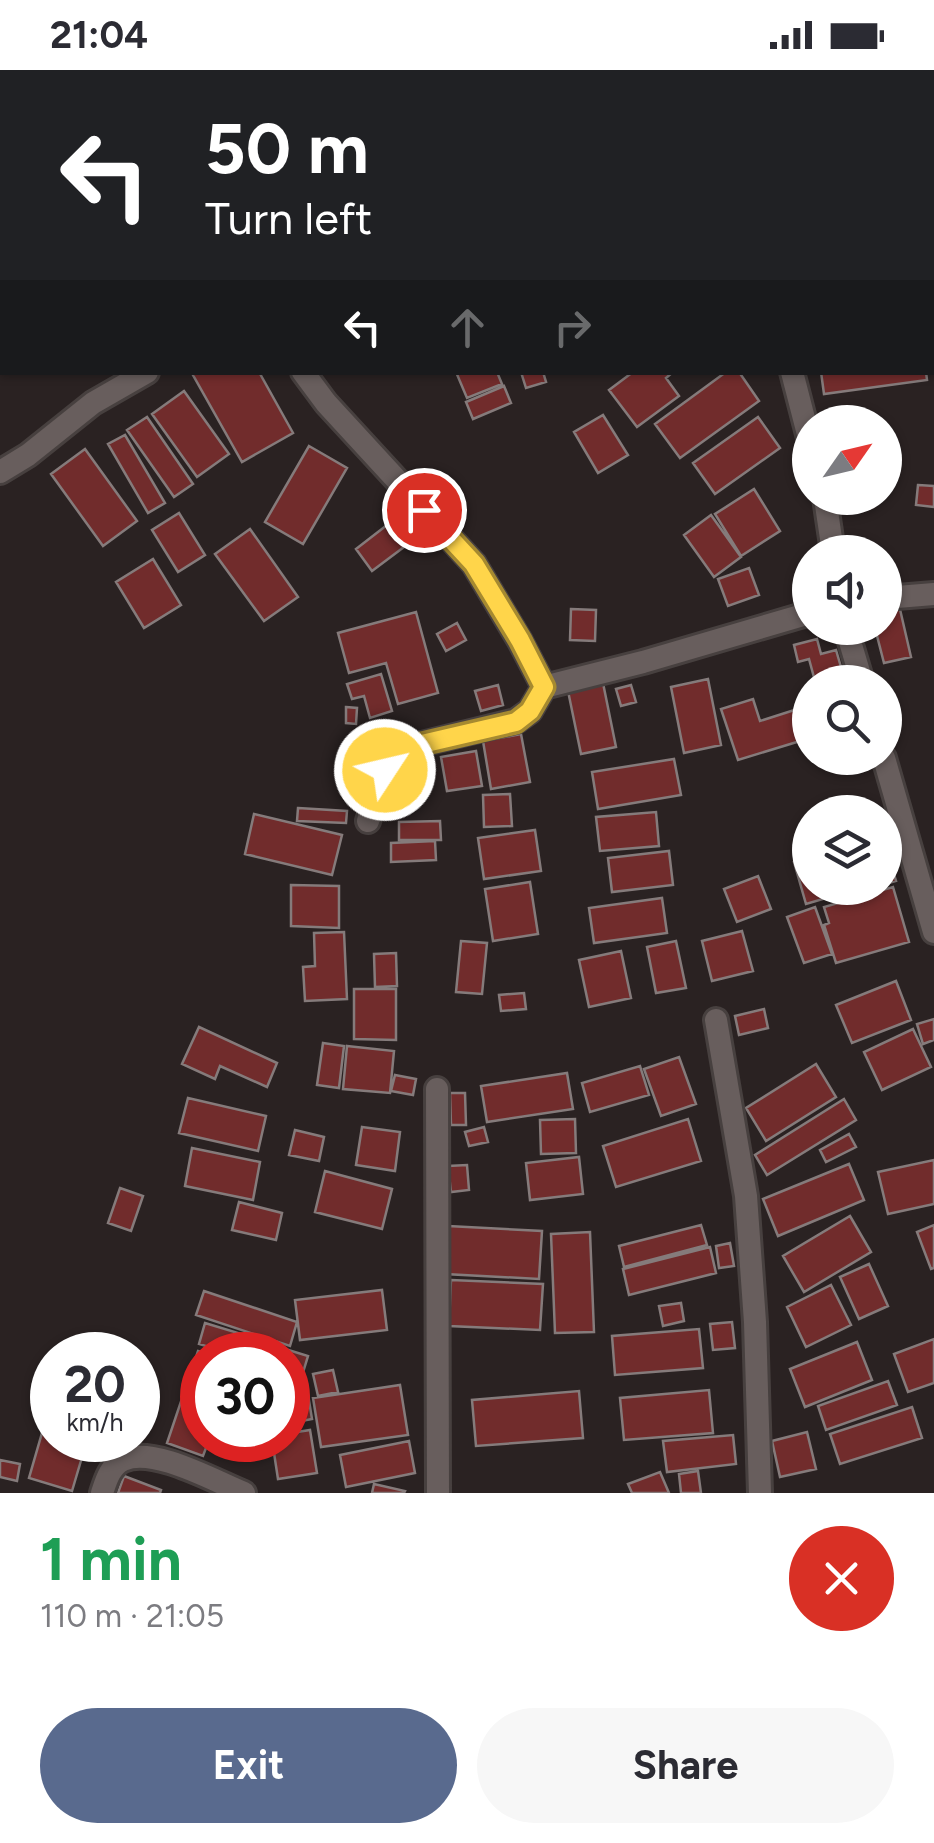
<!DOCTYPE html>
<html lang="en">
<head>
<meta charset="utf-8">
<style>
	:root { --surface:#fff; --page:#f7f7f7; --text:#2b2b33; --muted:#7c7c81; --accent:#596a8e }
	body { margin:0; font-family:Figtree,sans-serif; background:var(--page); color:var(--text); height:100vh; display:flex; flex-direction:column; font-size:38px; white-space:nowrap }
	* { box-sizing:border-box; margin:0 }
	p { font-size:32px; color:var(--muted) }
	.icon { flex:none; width:55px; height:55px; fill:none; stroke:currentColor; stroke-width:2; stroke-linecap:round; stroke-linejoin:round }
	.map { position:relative; height:1423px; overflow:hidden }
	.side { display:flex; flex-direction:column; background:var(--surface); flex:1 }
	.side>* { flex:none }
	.top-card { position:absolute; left:0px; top:0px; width:935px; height:305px; box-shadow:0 2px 8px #0004; background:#202124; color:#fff; overflow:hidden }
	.needle { width:65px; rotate:56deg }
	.fabs { position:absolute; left:792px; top:335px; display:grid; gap:20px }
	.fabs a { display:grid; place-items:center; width:110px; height:110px; border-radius:50%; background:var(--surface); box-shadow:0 2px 8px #0004; font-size:50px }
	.speed { position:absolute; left:30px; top:1262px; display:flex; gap:20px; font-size:50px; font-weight:700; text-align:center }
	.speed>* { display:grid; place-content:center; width:130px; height:130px; border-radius:50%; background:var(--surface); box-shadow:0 2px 8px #0004; line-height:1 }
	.speed small { font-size:25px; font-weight:400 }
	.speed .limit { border:15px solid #d22; background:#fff; color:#111 }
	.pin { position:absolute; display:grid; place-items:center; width:85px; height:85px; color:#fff; margin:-42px; border:5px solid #fff; border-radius:50%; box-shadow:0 2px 10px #0007 }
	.me { position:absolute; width:110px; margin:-55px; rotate:55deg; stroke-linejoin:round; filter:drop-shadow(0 0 8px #0008) }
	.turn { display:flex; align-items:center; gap:35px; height:210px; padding:0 40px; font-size:45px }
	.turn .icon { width:130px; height:130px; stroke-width:2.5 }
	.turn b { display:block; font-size:70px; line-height:85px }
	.lanes { display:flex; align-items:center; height:95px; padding:0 40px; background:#0003; justify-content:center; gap:50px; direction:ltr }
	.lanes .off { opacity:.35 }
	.round { display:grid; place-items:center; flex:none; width:105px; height:105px; border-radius:52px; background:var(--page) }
	.headline { display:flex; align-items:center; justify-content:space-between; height:170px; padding:0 40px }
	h1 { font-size:60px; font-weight:700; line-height:75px; color:#1e9e55 }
	.cta { display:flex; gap:20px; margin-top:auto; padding:20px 40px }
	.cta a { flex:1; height:115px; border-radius:60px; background:var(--accent); color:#fff; font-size:40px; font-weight:700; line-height:115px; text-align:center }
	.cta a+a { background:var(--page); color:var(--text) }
	.status { display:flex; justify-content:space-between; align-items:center; height:70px; padding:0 50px; background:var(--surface); direction:ltr }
	.status svg { height:28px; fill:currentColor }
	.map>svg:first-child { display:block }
	.building { fill:#712c2c; stroke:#857b7b; stroke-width:2.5 }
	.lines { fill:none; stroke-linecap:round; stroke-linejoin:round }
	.minor-casing { stroke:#47403f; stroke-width:28 }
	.minor { stroke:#685e5d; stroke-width:22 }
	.route-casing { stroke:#a68a30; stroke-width:25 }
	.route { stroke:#ffd54a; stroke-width:18 }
</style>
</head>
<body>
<div class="status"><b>21:04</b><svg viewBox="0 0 49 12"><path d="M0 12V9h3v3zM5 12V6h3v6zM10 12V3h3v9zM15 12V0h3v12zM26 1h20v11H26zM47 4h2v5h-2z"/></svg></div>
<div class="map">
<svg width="934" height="1423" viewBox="0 0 934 1423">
	<rect width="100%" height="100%" fill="#2a2222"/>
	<path class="building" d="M 254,0 L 349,0 L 349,2 L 255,2 Z
		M 197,302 L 259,302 L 293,363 L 242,392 L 193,305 Z
		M 456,302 L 497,302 L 502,314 L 467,328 Z
		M 521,302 L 543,302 L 546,312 L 526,318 Z
		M 633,302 L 673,302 L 666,308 L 679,326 L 637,357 L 609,320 Z
		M 726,302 L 739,302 L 759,331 L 680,388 L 655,354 Z
		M 821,302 L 926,302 L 927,310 L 824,324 Z
		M 504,316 L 511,333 L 473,349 L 466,332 Z
		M 184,321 L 229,384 L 197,407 L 152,344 Z
		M 603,345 L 628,385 L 598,403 L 574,362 Z
		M 147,347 L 193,414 L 174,427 L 127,360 Z
		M 758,347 L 780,378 L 715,424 L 693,393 Z
		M 125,365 L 165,433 L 148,443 L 108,374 Z
		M 309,376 L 347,398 L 303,474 L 265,452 Z
		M 85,379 L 137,451 L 103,476 L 51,404 Z
		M 918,415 L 934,416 L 934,437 L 916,435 Z
		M 754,419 L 780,461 L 741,486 L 715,444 Z
		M 179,443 L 205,485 L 178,502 L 152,460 Z
		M 711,445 L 741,487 L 714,507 L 684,465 Z
		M 387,455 L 404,477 L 372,501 L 356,479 Z
		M 250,459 L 298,527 L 264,551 L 215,484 Z
		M 153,489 L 181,535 L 144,558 L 116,512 Z
		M 749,498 L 759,525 L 728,536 L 718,509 Z
		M 899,535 L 911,587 L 884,593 L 875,558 L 885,558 L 885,538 Z
		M 571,539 L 596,540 L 595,571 L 570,570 Z
		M 416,542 L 438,623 L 398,634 L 386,593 L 349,603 L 338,563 Z
		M 457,553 L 466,570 L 446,581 L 437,564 Z
		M 817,569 L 821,584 L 836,580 L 843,604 L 815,611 L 809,589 L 798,592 L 794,575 Z
		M 381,604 L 392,641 L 370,648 L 364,626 L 352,629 L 347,614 Z
		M 708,609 L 721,675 L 684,683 L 671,617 Z
		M 603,613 L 616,677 L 581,684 L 568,621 Z
		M 498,615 L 503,635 L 481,641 L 475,621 Z
		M 631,615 L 636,632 L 621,636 L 616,619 Z
		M 753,629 L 760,651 L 810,635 L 810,668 L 738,690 L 721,639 Z
		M 346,637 L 357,638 L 356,654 L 346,653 Z
		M 521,664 L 530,712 L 491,719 L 483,671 Z
		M 476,681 L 482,716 L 447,721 L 441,687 Z
		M 674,689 L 681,725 L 598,739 L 592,702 Z
		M 510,724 L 512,756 L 484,757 L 483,725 Z
		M 298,738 L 347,741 L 346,753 L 297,751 Z
		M 656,742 L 659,776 L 600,781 L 596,747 Z
		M 254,744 L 342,765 L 332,805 L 245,784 Z
		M 440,751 L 441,770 L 399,770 L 399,752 Z
		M 535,760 L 541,801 L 484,809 L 478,768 Z
		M 435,771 L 436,790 L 391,792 L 391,773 Z
		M 885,774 L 896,811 L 885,814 Z
		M 669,781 L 673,815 L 612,822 L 608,788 Z
		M 810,787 L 810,818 L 857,819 L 806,834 L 794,792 Z
		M 758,806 L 771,839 L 737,852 L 724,819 Z
		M 530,812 L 538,864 L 493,871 L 485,819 Z
		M 291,815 L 339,816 L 339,858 L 291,856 Z
		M 893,817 L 909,872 L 836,893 L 824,855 L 829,853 L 824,837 Z
		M 662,828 L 667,863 L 594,873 L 589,838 Z
		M 815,837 L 832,884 L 804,893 L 787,847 Z
		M 742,861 L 753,901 L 712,911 L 702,871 Z
		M 344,862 L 347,929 L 305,931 L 303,897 L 315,896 L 314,863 Z
		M 461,871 L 487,873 L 482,924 L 456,922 Z
		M 676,871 L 686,918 L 656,923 L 647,877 Z
		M 621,881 L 631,928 L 589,937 L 579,890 Z
		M 396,883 L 397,916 L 375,917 L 374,884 Z
		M 896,911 L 911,950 L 852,973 L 836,935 Z
		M 354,919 L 396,919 L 396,970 L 354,969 Z
		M 524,923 L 526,939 L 501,941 L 499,925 Z
		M 764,939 L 768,958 L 739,965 L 735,946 Z
		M 934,949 L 934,970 L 923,974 L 917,954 Z
		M 199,957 L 277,993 L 267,1017 L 220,996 L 215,1009 L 182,994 Z
		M 913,959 L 931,997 L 882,1020 L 864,982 Z
		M 323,973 L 344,976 L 339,1018 L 317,1015 Z
		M 347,976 L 394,981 L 390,1023 L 343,1019 Z
		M 679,987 L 696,1034 L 661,1046 L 644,999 Z
		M 816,994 L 836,1027 L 766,1071 L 746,1038 Z
		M 640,996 L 649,1025 L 590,1042 L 582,1013 Z
		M 567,1003 L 573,1039 L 487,1052 L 481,1016 Z
		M 395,1005 L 416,1009 L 413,1025 L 391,1021 Z
		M 450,1023 L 465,1023 L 466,1055 L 451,1055 Z
		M 188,1028 L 266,1046 L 258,1081 L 179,1063 Z
		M 844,1029 L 856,1050 L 767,1105 L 755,1085 Z
		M 575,1049 L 576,1083 L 541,1084 L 540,1050 Z
		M 688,1049 L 701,1091 L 616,1117 L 603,1076 Z
		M 362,1057 L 400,1062 L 395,1101 L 356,1095 Z
		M 484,1057 L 488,1072 L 469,1076 L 465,1062 Z
		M 295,1060 L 324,1067 L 319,1091 L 289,1085 Z
		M 849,1064 L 856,1077 L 826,1092 L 820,1080 Z
		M 192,1078 L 260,1092 L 253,1130 L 185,1116 Z
		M 579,1087 L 583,1124 L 530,1130 L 526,1093 Z
		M 934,1090 L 934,1134 L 888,1144 L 878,1102 Z
		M 849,1094 L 864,1130 L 778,1166 L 763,1129 Z
		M 467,1095 L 469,1120 L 451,1122 L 448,1096 Z
		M 325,1101 L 392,1119 L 382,1159 L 315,1142 Z
		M 120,1118 L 143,1126 L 131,1161 L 108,1153 Z
		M 239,1132 L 282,1143 L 276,1170 L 232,1160 Z
		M 850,1146 L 871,1182 L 804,1222 L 783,1186 Z
		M 701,1155 L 707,1175 L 624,1197 L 619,1176 Z
		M 934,1155 L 934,1198 L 931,1199 L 917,1162 Z
		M 448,1156 L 542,1161 L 539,1209 L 445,1204 Z
		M 590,1162 L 594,1262 L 555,1263 L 551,1164 Z
		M 730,1173 L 734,1196 L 719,1198 L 716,1176 Z
		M 710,1177 L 716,1203 L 629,1225 L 623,1199 Z
		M 869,1194 L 888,1236 L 859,1249 L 840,1207 Z
		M 451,1210 L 543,1214 L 540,1260 L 449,1256 Z
		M 831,1215 L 851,1255 L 806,1277 L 787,1237 Z
		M 382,1220 L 387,1260 L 300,1270 L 295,1230 Z
		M 204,1221 L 297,1252 L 290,1276 L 196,1245 Z
		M 681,1233 L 684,1251 L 663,1256 L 659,1236 Z
		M 732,1252 L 735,1278 L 713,1280 L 710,1254 Z
		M 205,1253 L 264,1271 L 260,1285 L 236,1285 L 199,1274 Z
		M 699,1259 L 703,1298 L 615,1305 L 612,1266 Z
		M 934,1269 L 934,1313 L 908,1322 L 894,1284 Z
		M 857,1272 L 872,1310 L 805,1337 L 790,1299 Z
		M 282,1278 L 308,1286 L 301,1309 L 288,1305 L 288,1285 L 280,1285 Z
		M 198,1281 L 210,1285 L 202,1285 L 202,1370 L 209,1370 L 203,1386 L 167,1373 Z
		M 333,1300 L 338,1322 L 318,1326 L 313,1304 Z
		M 888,1311 L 897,1335 L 826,1360 L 818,1336 Z
		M 306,1312 L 312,1349 L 296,1352 L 297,1362 L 310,1360 L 317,1403 L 278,1409 L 272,1370 L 288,1370 L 288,1315 Z
		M 400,1315 L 408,1365 L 321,1377 L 313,1328 Z
		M 709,1320 L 713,1363 L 624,1370 L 620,1328 Z
		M 579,1321 L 583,1368 L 476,1376 L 472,1330 Z
		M 912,1337 L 922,1368 L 840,1394 L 830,1364 Z
		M 807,1362 L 816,1399 L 780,1407 L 772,1371 Z
		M 42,1363 L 52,1367 L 52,1370 L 64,1370 L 85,1377 L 72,1421 L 29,1408 Z
		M 733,1365 L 736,1394 L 667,1402 L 663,1371 Z
		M 409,1371 L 415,1403 L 346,1417 L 340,1385 Z
		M 0,1390 L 20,1394 L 17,1411 L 0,1407 Z
		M 698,1401 L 701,1423 L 681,1423 L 679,1404 Z
		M 660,1402 L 669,1423 L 632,1423 L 628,1414 Z
		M 124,1406 L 161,1420 L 160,1423 L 118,1423 Z
		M 374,1414 L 405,1421 L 404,1423 L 372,1423 Z"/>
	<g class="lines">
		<g class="minor-casing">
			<path id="minor" d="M 35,0 L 37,2
				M 412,0 L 413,2
				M 713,0 L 713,2
				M 189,2 L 194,0
				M 303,302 L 326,333 L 474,494 L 520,571 L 544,617
				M 792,302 L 810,372
				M 0,402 L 28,385 L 93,333 L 147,302
				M 825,428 L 833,482
				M 885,528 L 934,524
				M 846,558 L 862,612
				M 884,688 L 934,862
				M 368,751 L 385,700 L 395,685 L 409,677 L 516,651 L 530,641 L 544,617 L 643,592 L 810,543
				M 716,950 L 746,1126 L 755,1252 L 760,1423
				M 437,1019 L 438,1423
				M 102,1423 C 106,1411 110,1396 123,1390 C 153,1376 214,1411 244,1423"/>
		</g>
		<use href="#minor" class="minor"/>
	</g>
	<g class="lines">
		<g class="route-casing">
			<path id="route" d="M 385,700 L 395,685 L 409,677 L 516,652 L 530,641 L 544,617 L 520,570 L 474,494 L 424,440"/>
		</g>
		<use href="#route" class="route"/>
	</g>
</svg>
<div class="fabs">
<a><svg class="needle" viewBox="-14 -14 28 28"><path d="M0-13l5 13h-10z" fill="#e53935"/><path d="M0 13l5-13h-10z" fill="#7c7c81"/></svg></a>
<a><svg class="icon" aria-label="sound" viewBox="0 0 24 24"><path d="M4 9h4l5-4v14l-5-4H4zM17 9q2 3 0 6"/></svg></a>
<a><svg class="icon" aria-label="search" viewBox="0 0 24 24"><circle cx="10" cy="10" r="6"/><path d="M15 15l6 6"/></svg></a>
<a><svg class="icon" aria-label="layers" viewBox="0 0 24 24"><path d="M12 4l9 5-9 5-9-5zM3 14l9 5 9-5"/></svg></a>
</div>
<div class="speed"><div>20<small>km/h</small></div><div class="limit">30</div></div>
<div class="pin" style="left:424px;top:440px;background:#d93025"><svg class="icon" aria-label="arrive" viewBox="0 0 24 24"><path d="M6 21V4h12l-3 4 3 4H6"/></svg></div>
<svg class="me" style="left:385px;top:700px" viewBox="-20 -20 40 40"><circle r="17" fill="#ffd54a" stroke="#fff" stroke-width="3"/><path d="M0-11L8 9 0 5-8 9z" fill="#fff"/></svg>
<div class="top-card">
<div class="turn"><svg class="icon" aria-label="left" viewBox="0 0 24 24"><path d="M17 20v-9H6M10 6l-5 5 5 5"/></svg><div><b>50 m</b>Turn left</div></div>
<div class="lanes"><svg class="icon" aria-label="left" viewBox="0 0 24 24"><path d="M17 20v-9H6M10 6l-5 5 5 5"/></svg><svg class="icon off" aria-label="ahead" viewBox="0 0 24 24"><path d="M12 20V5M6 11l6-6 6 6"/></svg><svg class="icon off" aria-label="right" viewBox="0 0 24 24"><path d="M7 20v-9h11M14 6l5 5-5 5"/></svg></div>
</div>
</div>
<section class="side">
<div class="headline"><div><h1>1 min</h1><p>110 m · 21:05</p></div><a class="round" style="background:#d93025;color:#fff"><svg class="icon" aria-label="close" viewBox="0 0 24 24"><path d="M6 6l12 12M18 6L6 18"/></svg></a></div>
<div class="cta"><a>Exit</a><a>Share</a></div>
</section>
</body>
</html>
